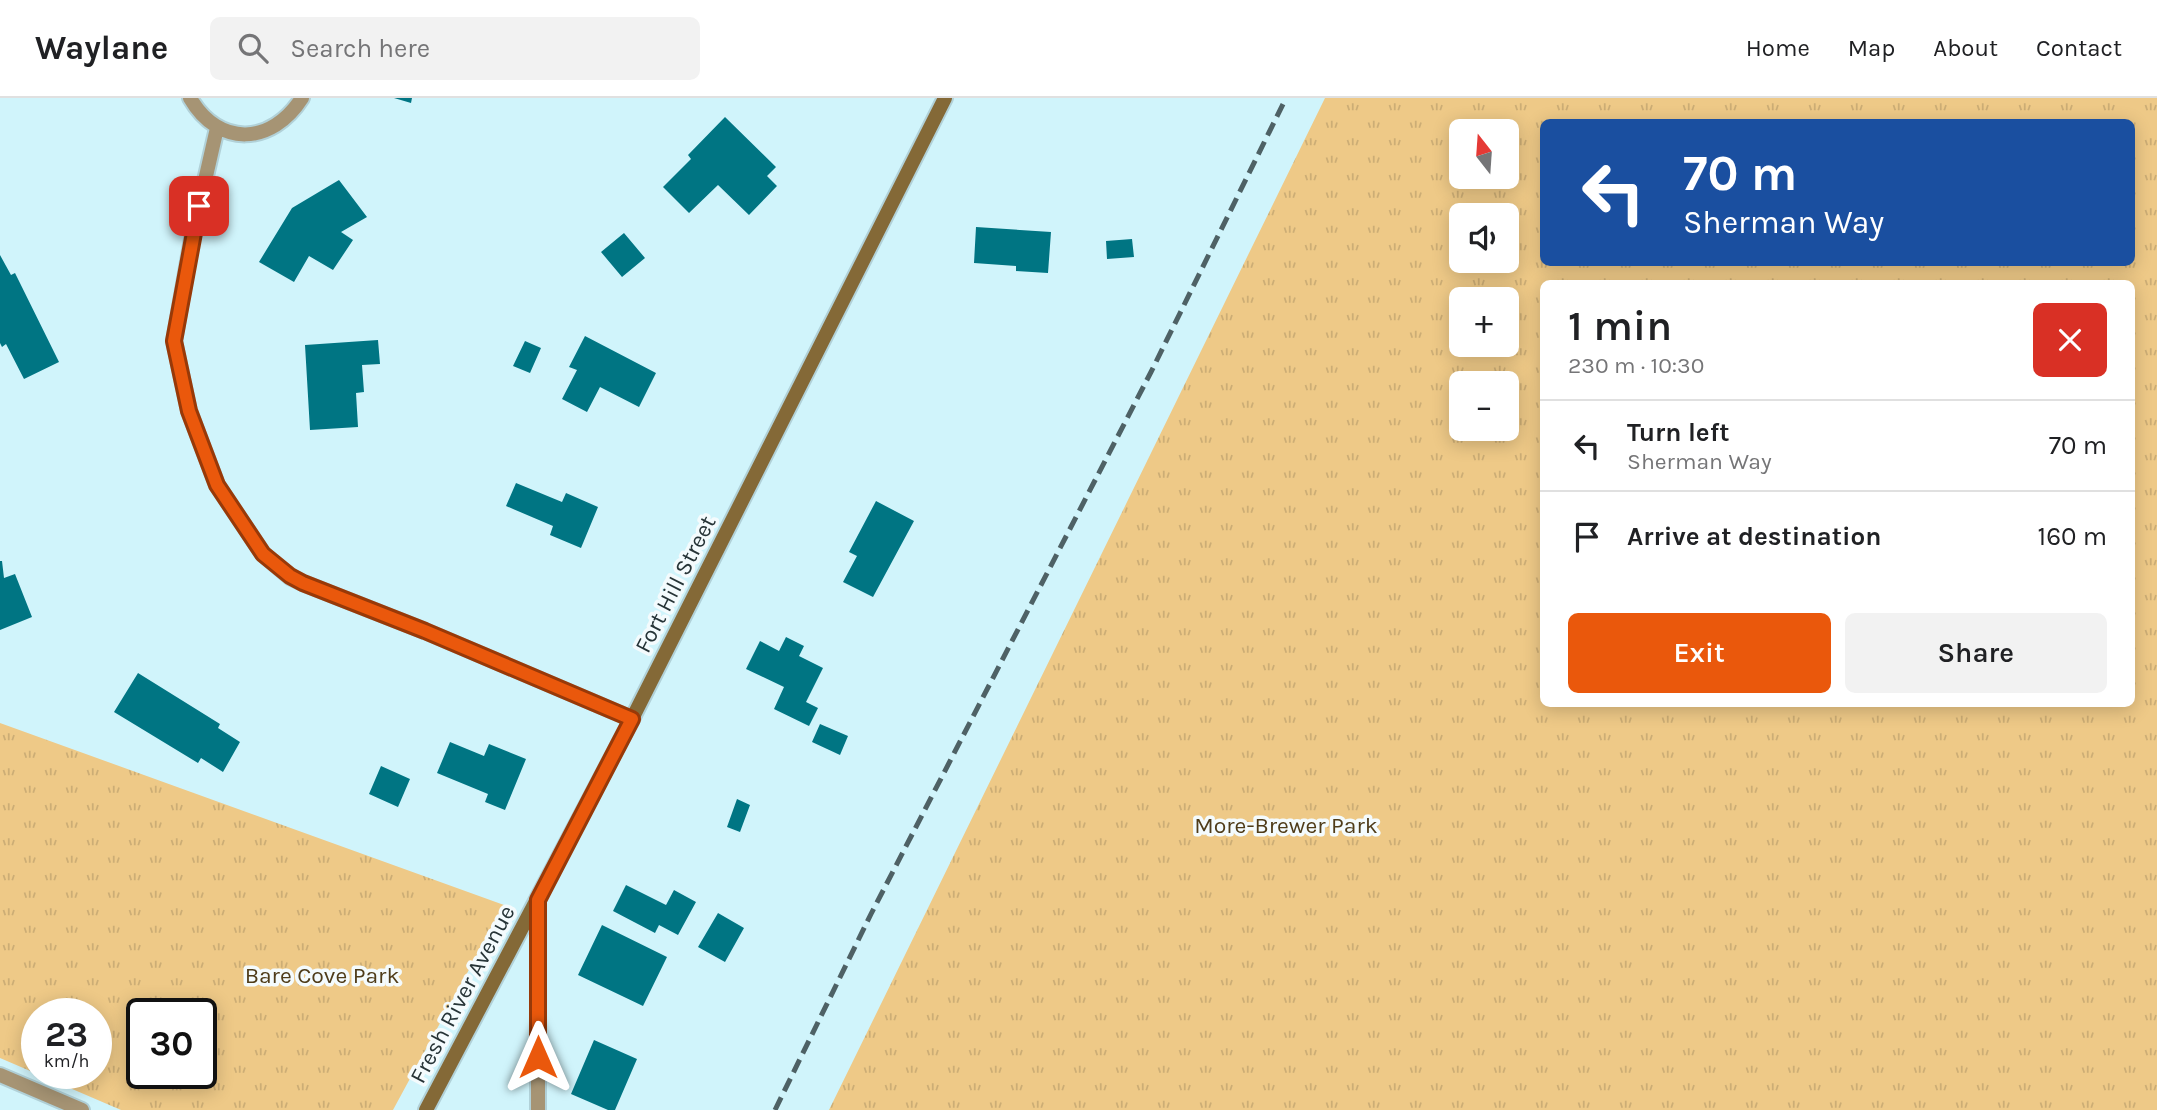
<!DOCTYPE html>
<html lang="en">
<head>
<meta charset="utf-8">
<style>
	:root { --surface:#fff; --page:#f2f2f2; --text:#202124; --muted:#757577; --line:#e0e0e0; --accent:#ea580c }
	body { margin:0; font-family:Karla,sans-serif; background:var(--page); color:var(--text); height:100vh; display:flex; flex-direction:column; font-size:26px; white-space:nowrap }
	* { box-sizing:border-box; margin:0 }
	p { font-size:23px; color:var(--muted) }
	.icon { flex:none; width:38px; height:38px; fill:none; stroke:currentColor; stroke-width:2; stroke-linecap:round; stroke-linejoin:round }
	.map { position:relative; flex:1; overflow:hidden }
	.side { position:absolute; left:1540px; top:182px; width:595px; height:427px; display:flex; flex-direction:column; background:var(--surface); border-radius:10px; box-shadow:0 4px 18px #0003 }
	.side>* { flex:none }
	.guide { position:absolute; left:1540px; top:21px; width:595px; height:147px; border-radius:10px; box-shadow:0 4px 18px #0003; background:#1a4fa0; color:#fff; overflow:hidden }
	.needle { width:46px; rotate:343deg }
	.controls { position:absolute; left:1449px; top:21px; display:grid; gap:14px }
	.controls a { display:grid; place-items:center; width:70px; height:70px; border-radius:10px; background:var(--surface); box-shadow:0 4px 18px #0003; font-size:35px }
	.speed { position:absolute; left:21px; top:900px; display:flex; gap:14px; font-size:35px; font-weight:700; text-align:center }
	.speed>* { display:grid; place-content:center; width:91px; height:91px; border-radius:50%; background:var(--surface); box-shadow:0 4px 18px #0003; line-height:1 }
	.speed small { font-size:18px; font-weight:400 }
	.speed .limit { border:4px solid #111; border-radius:10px; background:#fff; color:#111 }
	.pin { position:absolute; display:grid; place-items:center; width:60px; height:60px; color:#fff; margin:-30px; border-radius:14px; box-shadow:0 4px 10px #0006 }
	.me { position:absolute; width:77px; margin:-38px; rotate:0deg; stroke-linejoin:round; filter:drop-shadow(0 0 5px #0008) }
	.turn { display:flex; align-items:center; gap:24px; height:147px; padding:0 28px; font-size:32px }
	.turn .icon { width:91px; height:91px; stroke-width:2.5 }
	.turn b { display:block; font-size:49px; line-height:60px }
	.round { display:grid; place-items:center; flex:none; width:74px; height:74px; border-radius:10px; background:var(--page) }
	.overview { display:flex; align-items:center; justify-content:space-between; height:119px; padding:0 28px }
	h1 { font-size:42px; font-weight:600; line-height:52px }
	.primary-button { display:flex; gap:14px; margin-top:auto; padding:14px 28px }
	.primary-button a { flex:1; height:80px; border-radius:10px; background:var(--accent); color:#fff; font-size:28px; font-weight:600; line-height:80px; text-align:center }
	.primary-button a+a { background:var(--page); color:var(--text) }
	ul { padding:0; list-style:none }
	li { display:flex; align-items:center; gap:21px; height:91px; padding:0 28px; border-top:2px solid var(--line) }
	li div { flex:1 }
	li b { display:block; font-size:26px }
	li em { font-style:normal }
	header { display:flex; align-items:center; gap:42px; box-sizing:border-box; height:98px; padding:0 35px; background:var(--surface); border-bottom:2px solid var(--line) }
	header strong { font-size:33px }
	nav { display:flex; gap:38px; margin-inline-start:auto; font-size:24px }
	.search { width:490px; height:63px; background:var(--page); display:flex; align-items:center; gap:18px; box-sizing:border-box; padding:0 24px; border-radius:10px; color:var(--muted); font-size:26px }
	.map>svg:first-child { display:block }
	.park { fill:url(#park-tufts); fill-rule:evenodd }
	.building { fill:#007583 }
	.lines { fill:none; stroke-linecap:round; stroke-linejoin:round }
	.street-casing { stroke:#b1d1d8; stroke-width:18 }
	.secondary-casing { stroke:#b1d1d8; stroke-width:18 }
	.street { stroke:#a69474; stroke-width:14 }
	.secondary { stroke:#846937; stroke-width:14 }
	.rail { stroke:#4e6165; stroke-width:5; stroke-dasharray:14 7; stroke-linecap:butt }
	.route-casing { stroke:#983908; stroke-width:18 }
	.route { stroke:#ea580c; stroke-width:12 }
	.labels { text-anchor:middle; stroke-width:7; stroke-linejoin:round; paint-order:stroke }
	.street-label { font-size:23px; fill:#263437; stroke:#f4fbfd }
	.park-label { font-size:23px; fill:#4f3c19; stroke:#f4fbfd }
</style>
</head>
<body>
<header>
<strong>Waylane</strong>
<div class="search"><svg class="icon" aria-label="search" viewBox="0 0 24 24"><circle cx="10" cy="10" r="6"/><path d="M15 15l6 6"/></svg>Search here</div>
<nav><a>Home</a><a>Map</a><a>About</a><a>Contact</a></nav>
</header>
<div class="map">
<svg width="2157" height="1012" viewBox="0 0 2157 1012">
	<defs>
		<pattern id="park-tufts" width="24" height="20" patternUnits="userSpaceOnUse" patternTransform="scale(1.75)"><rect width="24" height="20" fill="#eec987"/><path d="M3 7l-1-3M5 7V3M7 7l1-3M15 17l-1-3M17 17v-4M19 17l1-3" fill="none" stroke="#ccad75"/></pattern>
	</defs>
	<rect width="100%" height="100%" fill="#d0f4fb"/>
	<path class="park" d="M 1325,0 L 2157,0 L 2157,1012 L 829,1012 ZM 1544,24 L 2132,24 L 2132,164 L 1544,164 ZM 1461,33 L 1507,33 L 1507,79 L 1461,79 ZM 1461,117 L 1507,117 L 1507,163 L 1461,163 ZM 1544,186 L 2132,186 L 2132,606 L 1544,606 ZM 1461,201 L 1507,201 L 1507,247 L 1461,247 ZM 1461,285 L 1507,285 L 1507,331 L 1461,331 Z
		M 0,625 L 504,807 L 393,1012 L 121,1012 L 0,960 ZM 37,915 L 96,915 L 96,975 L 37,975 ZM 142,915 L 201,915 L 201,975 L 142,975 Z"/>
	<path class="building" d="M 394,0 L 412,0 L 411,5 Z
		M 725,19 L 776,69 L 767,78 L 777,88 L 749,117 L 718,87 L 689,115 L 663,89 L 691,61 L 688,57 Z
		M 339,82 L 367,119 L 341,134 L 353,142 L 333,172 L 309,158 L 294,184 L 259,164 L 292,110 Z
		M 976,129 L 1051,134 L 1048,175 L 1016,173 L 1016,168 L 974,165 Z
		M 624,135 L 645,160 L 622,179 L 601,154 Z
		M 1132,141 L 1134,159 L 1107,161 L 1106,143 Z
		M 0,157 L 11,177 L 15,175 L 59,264 L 24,281 L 6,246 L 2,249 L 0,245 Z
		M 585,238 L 656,275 L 639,309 L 600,289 L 587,314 L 562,301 L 577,272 L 569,269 Z
		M 378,242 L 380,266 L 362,267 L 364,294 L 356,295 L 358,329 L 310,332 L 305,247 Z
		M 525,243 L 541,250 L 530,275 L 513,268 Z
		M 516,385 L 562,404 L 566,395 L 598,409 L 581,450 L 550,437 L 553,428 L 506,408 Z
		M 876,403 L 914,423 L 873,499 L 843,484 L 857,458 L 849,454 Z
		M 0,463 L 2,463 L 4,480 L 15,476 L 32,519 L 0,532 Z
		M 786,539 L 804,548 L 799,558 L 823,570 L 806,604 L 818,610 L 809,628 L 774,611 L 784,589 L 746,571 L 760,543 L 779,553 Z
		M 138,575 L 220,626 L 218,630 L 240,644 L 223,674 L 201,660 L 198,665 L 114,614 Z
		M 820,626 L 848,638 L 840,657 L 812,644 Z
		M 450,644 L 484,658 L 489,646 L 526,661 L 505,712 L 485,704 L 488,696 L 437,675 Z
		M 381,668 L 410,681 L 398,709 L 369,696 Z
		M 737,701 L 750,707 L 740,734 L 727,729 Z
		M 626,787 L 666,807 L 674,792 L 696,804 L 678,837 L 659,827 L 655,835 L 613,813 Z
		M 718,815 L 744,830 L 725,864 L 698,849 Z
		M 602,827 L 667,859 L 643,908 L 578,877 Z
		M 594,942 L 637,961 L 615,1012 L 608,1012 L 571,996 Z"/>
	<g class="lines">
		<g class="street-casing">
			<path id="street" d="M 190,0 C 219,50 272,47 302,0
				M 217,30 L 193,135 L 174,243 L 189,313 L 217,387 L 263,456 L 290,479 L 303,485 L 425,533 L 632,621
				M 0,977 L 82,1012
				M 538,1012 L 538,802"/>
		</g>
		<g class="secondary-casing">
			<path id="secondary" d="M 426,1012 L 632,621 L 945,0"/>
		</g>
		<use href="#street" class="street"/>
		<use href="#secondary" class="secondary"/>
		<path class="rail" d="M 775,1012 L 871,816 L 1151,274 L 1286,0"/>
	</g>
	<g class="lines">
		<g class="route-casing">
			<path id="route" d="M 199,108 L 174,243 L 189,313 L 217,387 L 263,456 L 290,478 L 303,485 L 425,533 L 632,621 L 538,802 L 538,959"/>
		</g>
		<use href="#route" class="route"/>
	</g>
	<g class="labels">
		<g class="street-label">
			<text transform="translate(675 486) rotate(-63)" y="8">Fort Hill Street</text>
			<text transform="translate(462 896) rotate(-62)" y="8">Fresh River Avenue</text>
		</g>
		<g class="park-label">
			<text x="1286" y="735">More-Brewer Park</text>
			<text x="322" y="885">Bare Cove Park</text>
		</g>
	</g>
</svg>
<div class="controls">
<a><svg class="needle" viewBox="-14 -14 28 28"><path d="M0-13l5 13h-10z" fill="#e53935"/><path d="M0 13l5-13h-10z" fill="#757577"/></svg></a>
<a><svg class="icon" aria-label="sound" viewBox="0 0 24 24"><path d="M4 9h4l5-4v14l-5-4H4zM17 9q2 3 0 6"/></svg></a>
<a>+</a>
<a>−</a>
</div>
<div class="speed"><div>23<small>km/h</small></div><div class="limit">30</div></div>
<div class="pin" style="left:199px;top:108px;background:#d93025"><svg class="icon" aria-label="arrive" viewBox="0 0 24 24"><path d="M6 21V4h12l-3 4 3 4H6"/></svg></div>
<svg class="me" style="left:538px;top:959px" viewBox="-20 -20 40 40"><path d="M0-17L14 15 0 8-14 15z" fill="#ea580c" stroke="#fff" stroke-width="4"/></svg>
<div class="guide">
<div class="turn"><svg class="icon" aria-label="left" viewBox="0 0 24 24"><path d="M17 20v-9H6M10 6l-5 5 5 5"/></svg><div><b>70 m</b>Sherman Way</div></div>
</div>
<section class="side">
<div class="overview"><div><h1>1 min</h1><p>230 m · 10:30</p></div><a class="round" style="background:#d93025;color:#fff"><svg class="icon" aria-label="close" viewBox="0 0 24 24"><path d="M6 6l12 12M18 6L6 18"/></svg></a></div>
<ul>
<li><svg class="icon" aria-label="left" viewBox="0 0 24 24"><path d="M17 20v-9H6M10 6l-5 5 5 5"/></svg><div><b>Turn left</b><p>Sherman Way</p></div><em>70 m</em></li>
<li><svg class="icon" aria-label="arrive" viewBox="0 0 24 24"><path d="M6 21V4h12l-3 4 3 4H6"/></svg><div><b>Arrive at destination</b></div><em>160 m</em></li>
</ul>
<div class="primary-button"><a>Exit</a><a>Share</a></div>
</section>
</div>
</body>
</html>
